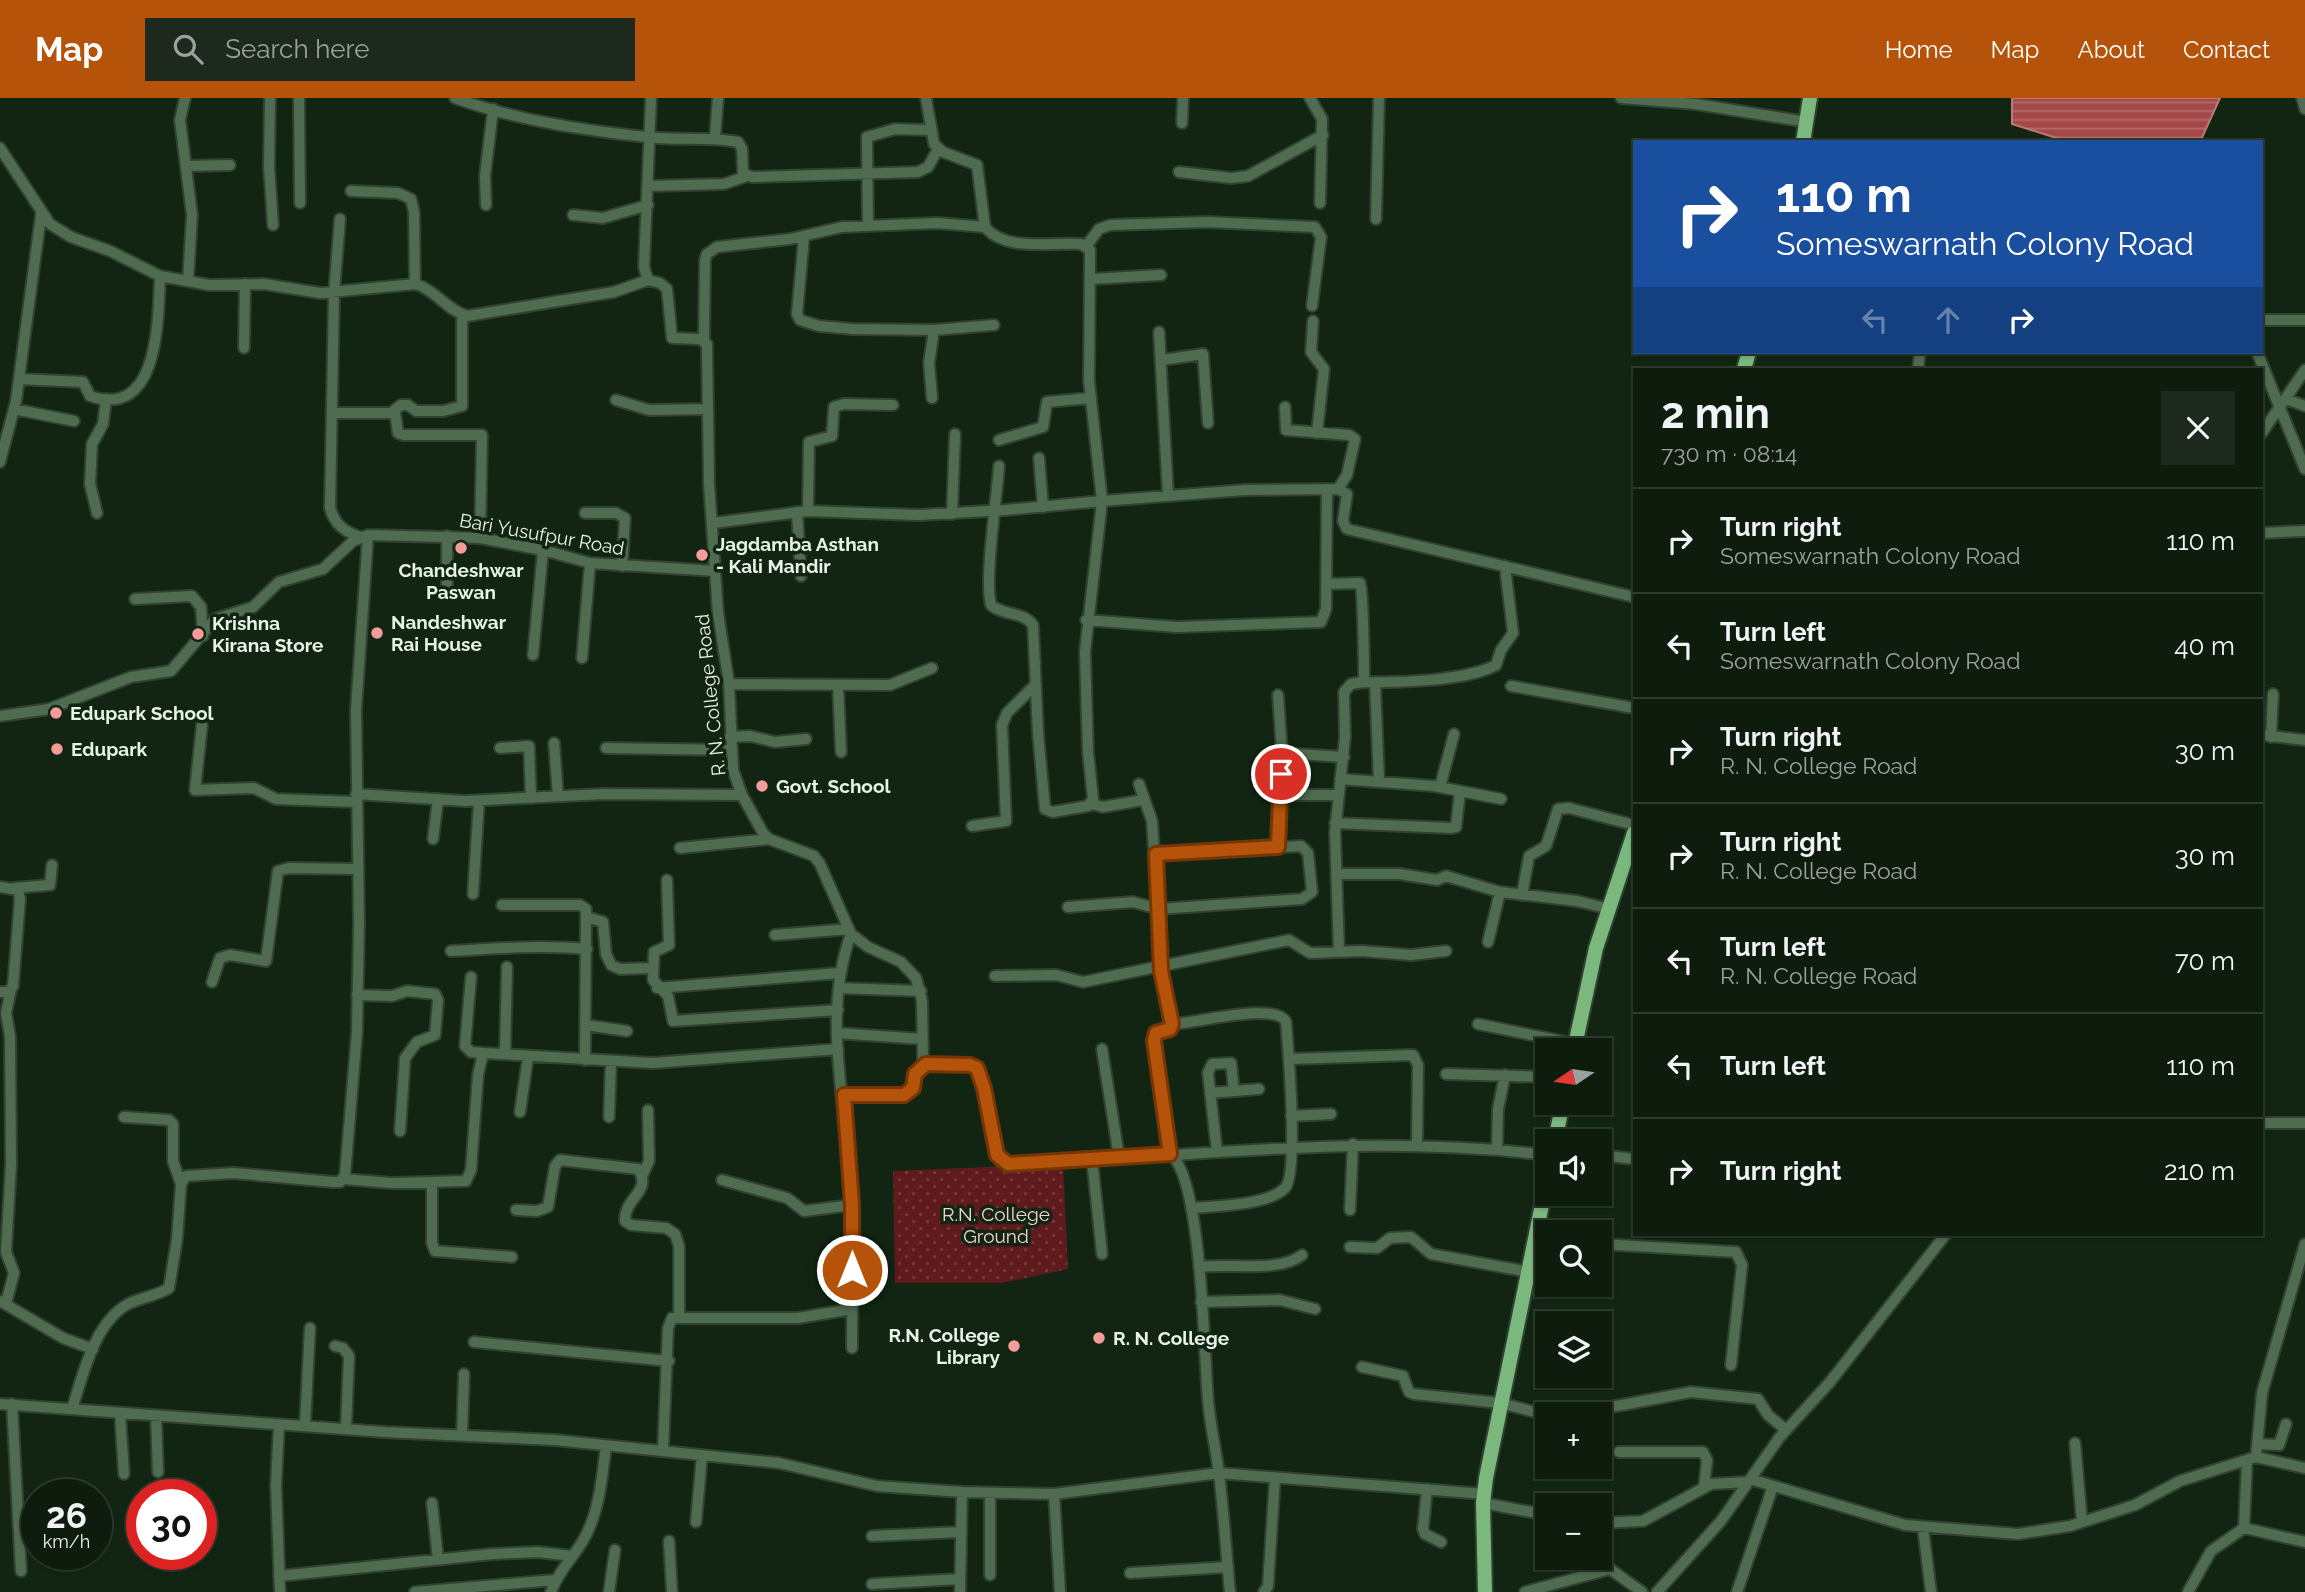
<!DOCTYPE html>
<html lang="en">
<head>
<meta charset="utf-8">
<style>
	:root { --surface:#0e1c0e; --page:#1c291c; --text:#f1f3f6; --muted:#9ba19e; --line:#2e3a2e; --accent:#b45309 }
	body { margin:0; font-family:Raleway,sans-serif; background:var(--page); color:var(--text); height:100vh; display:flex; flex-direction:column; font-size:26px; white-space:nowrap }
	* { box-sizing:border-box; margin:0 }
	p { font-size:23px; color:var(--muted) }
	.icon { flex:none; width:38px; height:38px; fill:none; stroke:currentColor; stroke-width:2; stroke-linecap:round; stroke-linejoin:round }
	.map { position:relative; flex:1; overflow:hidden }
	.side { position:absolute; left:1633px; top:270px; width:630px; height:868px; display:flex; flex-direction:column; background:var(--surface); border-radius:0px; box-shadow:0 2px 5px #0004,0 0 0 2px var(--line) }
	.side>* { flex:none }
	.banner { position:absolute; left:1633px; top:42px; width:630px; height:214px; border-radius:0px; box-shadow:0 2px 5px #0004,0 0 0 2px var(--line); background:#1a4fa0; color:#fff; overflow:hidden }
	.needle { width:46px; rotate:257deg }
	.tools { position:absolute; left:1535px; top:940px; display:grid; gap:14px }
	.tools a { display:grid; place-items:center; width:77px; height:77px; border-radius:0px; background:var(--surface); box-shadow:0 2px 5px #0004,0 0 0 2px var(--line); font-size:35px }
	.speed { position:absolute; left:21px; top:1381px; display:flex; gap:14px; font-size:35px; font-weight:700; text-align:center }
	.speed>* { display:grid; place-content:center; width:91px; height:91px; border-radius:50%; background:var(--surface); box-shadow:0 2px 5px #0004,0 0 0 2px var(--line); line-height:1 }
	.speed small { font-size:18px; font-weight:400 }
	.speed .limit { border:10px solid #d22; background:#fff; color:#111 }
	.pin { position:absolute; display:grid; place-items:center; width:60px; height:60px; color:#fff; margin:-30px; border:4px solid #fff; border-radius:50%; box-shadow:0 2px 7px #0007 }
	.me { position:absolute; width:77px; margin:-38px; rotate:0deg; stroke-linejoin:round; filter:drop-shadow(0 0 5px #0008) }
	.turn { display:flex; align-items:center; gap:24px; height:147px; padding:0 28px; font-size:32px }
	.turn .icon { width:91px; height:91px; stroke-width:2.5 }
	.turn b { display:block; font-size:49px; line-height:60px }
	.lanes { display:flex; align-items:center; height:66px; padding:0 28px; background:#0003; justify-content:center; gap:35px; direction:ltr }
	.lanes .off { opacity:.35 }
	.round { display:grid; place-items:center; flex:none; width:74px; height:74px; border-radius:0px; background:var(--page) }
	.headline { display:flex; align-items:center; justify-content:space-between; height:119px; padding:0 28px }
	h1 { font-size:42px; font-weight:700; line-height:52px }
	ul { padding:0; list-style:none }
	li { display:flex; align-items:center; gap:21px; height:105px; padding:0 28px; border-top:2px solid var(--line) }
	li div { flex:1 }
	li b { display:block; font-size:26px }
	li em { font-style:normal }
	header { display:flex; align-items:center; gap:42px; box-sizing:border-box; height:98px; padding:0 35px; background:var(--accent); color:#fff }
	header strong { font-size:33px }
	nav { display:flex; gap:38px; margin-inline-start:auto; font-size:24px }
	.search { width:490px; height:63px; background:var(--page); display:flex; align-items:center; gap:18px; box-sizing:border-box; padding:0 24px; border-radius:0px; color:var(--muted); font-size:26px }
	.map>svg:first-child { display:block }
	.park { fill:url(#park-dots) }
	.water { fill:url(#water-rules); stroke:#b87b77; stroke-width:2 }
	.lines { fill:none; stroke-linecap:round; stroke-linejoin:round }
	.minor-casing { stroke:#304231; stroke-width:14 }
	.major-casing { stroke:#304231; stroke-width:18 }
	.minor { stroke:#4f6b50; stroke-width:10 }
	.major { stroke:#7bb87e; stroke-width:14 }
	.route-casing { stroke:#753606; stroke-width:18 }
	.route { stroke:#b45309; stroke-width:12 }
	.poi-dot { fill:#f59b98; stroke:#122513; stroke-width:2.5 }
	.labels { text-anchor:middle; stroke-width:7; stroke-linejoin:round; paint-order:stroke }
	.street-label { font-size:19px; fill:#e6f3e6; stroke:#122513 }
	.poi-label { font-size:19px; font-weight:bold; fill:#e6f3e6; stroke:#122513; text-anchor:start }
	.park-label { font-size:19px; fill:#f0d4d3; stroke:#122513 }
</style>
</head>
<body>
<header>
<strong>Map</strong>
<div class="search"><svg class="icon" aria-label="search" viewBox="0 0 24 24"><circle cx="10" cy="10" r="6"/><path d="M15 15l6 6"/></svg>Search here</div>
<nav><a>Home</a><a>Map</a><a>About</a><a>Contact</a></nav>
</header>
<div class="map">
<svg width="2305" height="1494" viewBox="0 0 2305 1494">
	<defs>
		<pattern id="park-dots" width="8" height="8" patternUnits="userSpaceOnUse" patternTransform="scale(1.75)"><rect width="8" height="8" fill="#5e1a1d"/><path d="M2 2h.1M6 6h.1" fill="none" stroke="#753c3e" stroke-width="1.8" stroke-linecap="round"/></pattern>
		<pattern id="water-rules" width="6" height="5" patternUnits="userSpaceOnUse" patternTransform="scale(1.75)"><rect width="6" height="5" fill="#a44848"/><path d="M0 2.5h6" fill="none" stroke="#b56c6b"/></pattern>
	</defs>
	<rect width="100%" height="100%" fill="#122513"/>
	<path class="park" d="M 1063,1066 L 1068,1171 L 1002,1185 L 895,1185 L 893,1073 Z"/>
	<path class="water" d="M 2012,0 L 2220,0 L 2200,44 L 2069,44 L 2012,26 Z"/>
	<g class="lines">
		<g class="minor-casing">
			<path id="minor" d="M 185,0 L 180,22 L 192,117 L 188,183
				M 270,0 L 269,69 L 273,127
				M 299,0 L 300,105
				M 455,0 C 515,22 583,32 646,39 C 677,43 707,38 738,44 L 742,51 L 743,75 L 752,79 L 918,74 L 928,69 L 938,51
				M 651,0 L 644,169 L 648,182 L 660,185 L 667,191 L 672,240 L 700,241 L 707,246 L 709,386 L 718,515 L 729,586 L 733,672 L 742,697 L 763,735 L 769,741 L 814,758 L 820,766 L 851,836 L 868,849 L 901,864 L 916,880 L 922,903 L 923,961 C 932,974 962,963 977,970 C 994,998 983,1037 1001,1064 L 1017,1066 L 1170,1056 C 1202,1078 1204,1258 1208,1302 C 1210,1327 1216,1351 1219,1376 C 1224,1415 1226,1455 1230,1494
				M 926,0 L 934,46 L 943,54 L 977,67 L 985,129 C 1005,154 1051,144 1081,146 L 1090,152 L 1089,283 L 1102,403 L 1245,392 L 1338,391 L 1347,396 L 1343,423 L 1347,431 L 1634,499
				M 1310,0 L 1322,21 L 1320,105
				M 1621,0 L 1696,6 L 1807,24
				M 2302,0 L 2305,11
				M 1182,25 L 1183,0
				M 715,39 L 718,0
				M 0,50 L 50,126 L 71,139 L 110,153 L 160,178 L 209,187 L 264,186 L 320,195 L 415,186 C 435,191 446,212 467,218 L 614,194 L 648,182
				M 187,68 L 230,67
				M 1179,74 L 1231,80 L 1248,78 L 1323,37
				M 649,88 L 724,86 L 747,78
				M 351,93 L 398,95 L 411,101 L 414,114 L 415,186
				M 486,107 L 485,78 L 493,11
				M 573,117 L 603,120 L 648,107
				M 340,121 L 334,195 L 330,410 C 335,427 344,433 360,439
				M 1376,121 L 1379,0
				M 868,128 L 867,39 L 895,31 L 930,32
				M 804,139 L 797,216 L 800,222 L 819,228 L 853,231 L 934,232 L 994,227
				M 1087,147 L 1099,131 L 1110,127 L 1207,124 L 1315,129 L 1321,139 L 1312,208
				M 1091,181 L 1161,177
				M 2261,222 L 2305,222
				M 1313,223 L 1311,254 L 1324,271 L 1317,335
				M 1159,234 L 1168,397
				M 704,243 L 705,162 L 707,156 L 717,149 L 790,141 L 842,129 L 937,125 L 985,129
				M 244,250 L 245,186
				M 2257,254 L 2305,371
				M 1162,262 L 1203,256 L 1208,325
				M 1918,271 L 1920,254
				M 19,281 L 83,284 L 90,298 C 160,322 158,220 160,178
				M 932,300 L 929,265 L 934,232
				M 2286,301 L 2305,308
				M 616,302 L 649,312 L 706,311
				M 1285,309 L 1286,332 L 1349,337 L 1355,341 L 1347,377 L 1338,391
				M 14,311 L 74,323
				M 395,314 L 398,335 L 404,337 L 482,337 L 480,440
				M 332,315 L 391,315 L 401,307 L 408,307 L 416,313 L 443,313 L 462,308 L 462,217
				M 2261,336 L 2305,272
				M 999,342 L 1043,329 L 1047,304 L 1090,300
				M 1039,360 L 1043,409
				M 0,364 L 16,303 L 41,117
				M 808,413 L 809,344 L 832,338 L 834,309 L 844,306 L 893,307
				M 797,414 L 801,478
				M 97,415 L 90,386 L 92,346 L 103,326 L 106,301
				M 585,415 L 616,415 L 625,420 L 622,468
				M 952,416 L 955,336
				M 713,425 L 808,413 L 919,417 L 1005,412 L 1102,403 L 1085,554 L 1088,654 L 1093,701 L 1088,708 L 1053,714 L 1045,711 L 1038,635 L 1033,527 C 1023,513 1003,518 991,507 C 984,480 997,400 999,368
				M 2261,435 L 2305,433
				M 1326,486 L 1360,485 C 1363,491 1364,564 1364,577 L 1363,584 L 1351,586 L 1344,594 L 1345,639 L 1335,734 L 1339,854
				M 447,497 L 447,438
				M 135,501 L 192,498 L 201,509 L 203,538
				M 1086,522 L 1177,529 L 1321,524 L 1326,511 L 1327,391
				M 533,557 L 543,452
				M 582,560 L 590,465
				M 1363,584 C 1396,585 1467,583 1496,567 L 1501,552 L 1513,535 L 1505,468
				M 1375,584 L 1379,684
				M 729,586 L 890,587 L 932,570
				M 838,587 L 841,654
				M 1511,588 L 1634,610
				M 1278,597 L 1282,655 L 1344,659
				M 0,618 L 49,611 L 131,579 L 171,573 L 215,521 L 253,509 L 279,484 L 323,471 L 353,443 L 368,437 L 480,440 L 543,452 L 590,465 L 716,473
				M 202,627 L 195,692 L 254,690 L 276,701 L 356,704
				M 2261,637 L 2305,642
				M 730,639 L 750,638 L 775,644 L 806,641
				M 2271,639 L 2273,596
				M 554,645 L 558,698
				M 500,650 L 529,648 L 531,700
				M 606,650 L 730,652
				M 1340,681 L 1434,688 L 1501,701
				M 1139,686 L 1152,723 L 1162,873 L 1172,921 L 1172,929 L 1156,935 L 1154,942 L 1170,1056
				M 1440,689 L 1454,636
				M 356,696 L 465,703 L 604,696 L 742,697
				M 1280,697 L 1338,697
				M 1092,706 L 1103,709 L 1143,702
				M 1335,725 L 1451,730 L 1456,729 L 1460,693
				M 972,728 L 1006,723 L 1002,627 L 1007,615 L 1036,586
				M 433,741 L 438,701
				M 1278,749 L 1281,676
				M 680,750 L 769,741
				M 1337,776 L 1400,776 L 1437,782 L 1446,778 L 1500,794 L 1577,803 L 1610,811
				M 667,782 L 669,847 L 654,854 L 653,882 L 668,898 L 673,923 L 838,912
				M 0,789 L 18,792 L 20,801 L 13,888 L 8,894 L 0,894
				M 14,790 L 50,787 L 52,767
				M 473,796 L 479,703
				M 1522,797 L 1529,758 L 1546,748 L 1558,711 L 1569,710 L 1634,727
				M 502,807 L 580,807 L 586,811 L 585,962
				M 1068,809 L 1133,804 L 1159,811 L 1302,801 L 1312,794 L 1308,755 L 1301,748 L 1156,756
				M 587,819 L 603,824 L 606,856 L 611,867 L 620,871 L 653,870
				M 851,836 C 822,915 845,1003 851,1084 C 854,1140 852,1195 852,1250
				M 775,837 L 849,831
				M 1488,844 L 1500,794
				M 451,853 C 496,850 541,847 587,851
				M 995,878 L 1056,877 L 1083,884 L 1289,842 L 1310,855 L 1362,853 L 1411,857 L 1446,853
				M 471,879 L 465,948 L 471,954 L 483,955
				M 212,884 L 220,860 L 230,857 L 266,863 L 278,773 L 289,770 L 358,771
				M 657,890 L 839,875
				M 839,890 L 921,893
				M 357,897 L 392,898 L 407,893 L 435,896 L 438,902 L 435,937 L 417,944 L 405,960 L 400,1033
				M 1172,926 C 1193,926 1276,903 1286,924 C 1288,948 1299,1077 1285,1090 C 1267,1108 1215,1108 1191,1110
				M 1478,926 L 1576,946
				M 586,927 L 627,933
				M 837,935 L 922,941
				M 1102,951 L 1119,1059
				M 505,956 L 507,869
				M 1289,961 L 1413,957 L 1418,967 L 1417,1047
				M 1446,976 L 1547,979
				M 1210,995 L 1259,991
				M 844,997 L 904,997 L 913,990 L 915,976 L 926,966
				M 520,1014 L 528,959
				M 1291,1018 L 1331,1016
				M 124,1019 L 169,1022 L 173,1026 L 173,1063 L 181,1086
				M 609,1019 L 611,963
				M 2261,1025 L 2305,1025
				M 1497,1051 L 1498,1011 L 1505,977
				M 1217,1054 L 1208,975 L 1212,966 L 1231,965 L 1234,993
				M 1174,1057 C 1302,1048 1418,1042 1547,1057
				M 1600,1057 L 1634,1061
				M 1092,1061 L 1102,1156
				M 642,1078 L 649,1063 L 648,1012
				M 344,1081 L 391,1085 L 466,1083 L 471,1072 L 478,977 L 483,955 L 653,965 L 838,951
				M 722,1082 L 787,1100 L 804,1113 L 852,1107
				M 432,1085 L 432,1145 L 435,1153 L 512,1159
				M 516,1112 L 537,1113 L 548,1109 L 555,1068 L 560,1062 L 638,1071 C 653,1094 624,1099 625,1123 L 631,1127 L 666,1130 L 675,1136 L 679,1148 L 679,1218
				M 1350,1112 L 1353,1046
				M 1600,1146 L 1736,1154 L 1742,1167 L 1731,1267
				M 1350,1149 L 1377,1150 L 1390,1140 L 1411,1139 L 1431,1156 L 1529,1174
				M 1199,1169 C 1229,1165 1280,1175 1302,1157
				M 0,1203 L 63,1240 L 93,1251
				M 1201,1204 L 1280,1202 L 1315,1211
				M 6,1205 L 14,1175 L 6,1154 L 11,1066 L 10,938 L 6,915 L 11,891
				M 474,1244 L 669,1263
				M 335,1248 L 343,1250 L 349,1258 L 346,1330
				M 1362,1269 L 1403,1278 L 1409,1294 L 1414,1296 L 1500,1305 L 1547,1317
				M 0,1306 L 385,1334 L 555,1342 L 779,1365 L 877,1388 L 962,1394 L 1054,1396 L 1219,1375 L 1484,1396
				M 12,1306 L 21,1473
				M 72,1311 C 83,1277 94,1225 128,1206 C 141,1199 157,1198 169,1190 L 177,1141 L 181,1086 L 186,1078 L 233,1075 L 333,1084 L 340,1084 L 345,1077 L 357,934 L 359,825 L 356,612 L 368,437
				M 120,1315 L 124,1376
				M 1574,1316 L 1691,1294 L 1758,1301 L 1768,1317 L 1786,1332
				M 156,1318 L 158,1374
				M 279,1326 L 276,1387 L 280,1494
				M 305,1327 L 310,1230
				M 462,1337 L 464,1276
				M 2075,1345 L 2082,1424
				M 2259,1346 L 2279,1347 L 2286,1326
				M 663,1353 L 668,1230 L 672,1220 L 798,1220 L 852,1211
				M 1619,1354 L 1703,1354 L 1707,1362 L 1704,1389
				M 2256,1359 L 2305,1370
				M 1750,1381 L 1905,1427 L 2018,1436 L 2070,1428 L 2135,1407 L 2180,1383 L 2256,1359 L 2262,1295 L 2305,1146
				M 1427,1391 L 1423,1431 L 1425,1436 L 1441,1444
				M 1054,1396 L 1060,1494
				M 432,1405 L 438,1461
				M 1483,1405 L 1547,1417
				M 696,1424 L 702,1357
				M 1600,1425 L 1643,1423 L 1711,1386 L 1747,1384
				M 1923,1430 L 1931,1494
				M 2244,1430 L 2305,1444
				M 872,1438 L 961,1434
				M 669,1443 L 672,1494
				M 1600,1459 L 1610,1471 L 1642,1494
				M 1130,1475 L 1228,1469
				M 990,1477 L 990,1396
				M 279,1478 L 492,1456 L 538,1454 L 572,1458
				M 872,1486 L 960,1481
				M 415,1494 L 555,1482
				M 551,1494 C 558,1473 575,1458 585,1439 C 600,1411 602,1378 606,1348
				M 609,1494 L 615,1452
				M 960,1494 L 962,1394
				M 1264,1494 L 1268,1488 L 1275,1380
				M 1525,1494 L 1610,1471
				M 1657,1494 L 1721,1423 L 1779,1340 L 1830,1284 L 1946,1136
				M 1737,1494 L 1773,1388
				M 2188,1494 L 2211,1453 L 2244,1430 L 2247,1362"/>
		</g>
		<g class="major-casing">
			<path id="major" d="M 1803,44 L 1810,0
				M 1744,271 L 1749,254
				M 1574,952 L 1596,850 L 1634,735
				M 1555,1043 L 1563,1004
				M 1485,1494 L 1483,1405 L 1486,1380 L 1547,1082"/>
		</g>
		<use href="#minor" class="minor"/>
		<use href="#major" class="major"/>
	</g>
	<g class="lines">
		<g class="route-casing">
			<path id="route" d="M 852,1172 L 852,1107 L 844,997 L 904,997 L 913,990 L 915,976 L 926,966 L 970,967 L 977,970 L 984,990 L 997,1057 L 1008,1066 L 1170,1056 L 1154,943 L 1156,935 L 1170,931 L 1172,926 L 1161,873 L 1156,756 L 1278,749 L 1281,676"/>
		</g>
		<use href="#route" class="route"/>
	</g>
	<g class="poi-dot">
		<circle cx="461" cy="450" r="7"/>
		<circle cx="702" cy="457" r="7"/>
		<circle cx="377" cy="535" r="7"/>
		<circle cx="198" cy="536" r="7"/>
		<circle cx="56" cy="615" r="7"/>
		<circle cx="57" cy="651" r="7"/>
		<circle cx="762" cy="688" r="7"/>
		<circle cx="1099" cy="1240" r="7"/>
		<circle cx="1014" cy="1248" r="7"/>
	</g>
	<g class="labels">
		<g class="street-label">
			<text transform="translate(542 436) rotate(10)" y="7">Bari Yusufpur Road</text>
			<text transform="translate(710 597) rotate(-96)" y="7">R. N. College Road</text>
		</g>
		<g class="poi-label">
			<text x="716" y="453">Jagdamba Asthan<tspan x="716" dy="22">- Kali Mandir</tspan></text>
			<text x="461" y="479" text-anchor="middle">Chandeshwar<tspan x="461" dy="22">Paswan</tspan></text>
			<text x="391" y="531">Nandeshwar<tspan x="391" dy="22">Rai House</tspan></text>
			<text x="212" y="532">Krishna<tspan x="212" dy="22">Kirana Store</tspan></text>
			<text x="70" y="622">Edupark School</text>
			<text x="71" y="658">Edupark</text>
			<text x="776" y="695">Govt. School</text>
			<text x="1000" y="1244" text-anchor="end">R.N. College<tspan x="1000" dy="22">Library</tspan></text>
			<text x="1113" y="1247">R. N. College</text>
		</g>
		<g class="park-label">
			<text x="996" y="1123">R.N. College<tspan x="996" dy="22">Ground</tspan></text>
		</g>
	</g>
</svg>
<div class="tools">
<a><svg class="needle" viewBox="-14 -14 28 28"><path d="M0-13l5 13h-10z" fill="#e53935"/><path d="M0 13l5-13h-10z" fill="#9ba19e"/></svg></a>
<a><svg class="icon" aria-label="sound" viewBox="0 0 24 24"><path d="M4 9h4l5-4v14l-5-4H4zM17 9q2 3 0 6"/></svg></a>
<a><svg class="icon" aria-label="search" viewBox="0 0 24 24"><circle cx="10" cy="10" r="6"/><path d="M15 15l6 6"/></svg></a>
<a><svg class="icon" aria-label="layers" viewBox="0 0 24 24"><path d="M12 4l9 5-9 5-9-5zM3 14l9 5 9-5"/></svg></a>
<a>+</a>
<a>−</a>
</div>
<div class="speed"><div>26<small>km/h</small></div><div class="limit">30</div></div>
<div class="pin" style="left:1281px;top:676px;background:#d93025"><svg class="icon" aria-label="arrive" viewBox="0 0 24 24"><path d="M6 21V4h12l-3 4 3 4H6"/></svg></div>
<svg class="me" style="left:852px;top:1172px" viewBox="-20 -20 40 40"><circle r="17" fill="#b45309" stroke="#fff" stroke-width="3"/><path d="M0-11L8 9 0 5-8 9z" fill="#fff"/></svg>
<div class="banner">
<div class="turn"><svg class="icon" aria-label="right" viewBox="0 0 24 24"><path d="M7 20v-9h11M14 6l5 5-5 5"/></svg><div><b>110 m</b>Someswarnath Colony Road</div></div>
<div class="lanes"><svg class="icon off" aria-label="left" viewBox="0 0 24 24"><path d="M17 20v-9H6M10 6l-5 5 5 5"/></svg><svg class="icon off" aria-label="ahead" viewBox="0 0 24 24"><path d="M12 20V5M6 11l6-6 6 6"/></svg><svg class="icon" aria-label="right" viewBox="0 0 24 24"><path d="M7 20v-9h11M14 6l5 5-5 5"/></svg></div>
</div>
<section class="side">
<div class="headline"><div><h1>2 min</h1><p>730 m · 08:14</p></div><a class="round"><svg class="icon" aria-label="close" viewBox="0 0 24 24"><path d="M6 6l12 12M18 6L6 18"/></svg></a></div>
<ul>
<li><svg class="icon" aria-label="right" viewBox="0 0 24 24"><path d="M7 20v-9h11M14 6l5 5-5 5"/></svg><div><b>Turn right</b><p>Someswarnath Colony Road</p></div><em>110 m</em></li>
<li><svg class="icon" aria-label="left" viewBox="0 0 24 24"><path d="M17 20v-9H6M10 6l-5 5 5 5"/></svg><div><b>Turn left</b><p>Someswarnath Colony Road</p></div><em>40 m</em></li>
<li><svg class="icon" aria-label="right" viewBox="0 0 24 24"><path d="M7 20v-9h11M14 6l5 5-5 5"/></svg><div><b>Turn right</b><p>R. N. College Road</p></div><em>30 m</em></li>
<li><svg class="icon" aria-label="right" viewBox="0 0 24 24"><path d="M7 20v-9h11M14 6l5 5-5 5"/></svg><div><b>Turn right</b><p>R. N. College Road</p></div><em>30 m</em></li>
<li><svg class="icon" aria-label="left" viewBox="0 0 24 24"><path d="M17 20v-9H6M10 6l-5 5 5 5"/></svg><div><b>Turn left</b><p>R. N. College Road</p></div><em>70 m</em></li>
<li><svg class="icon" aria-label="left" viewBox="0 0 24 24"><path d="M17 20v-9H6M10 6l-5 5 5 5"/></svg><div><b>Turn left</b></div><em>110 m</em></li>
<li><svg class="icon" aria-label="right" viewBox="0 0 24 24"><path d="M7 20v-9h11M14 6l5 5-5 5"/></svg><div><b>Turn right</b></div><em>210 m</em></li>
</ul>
</section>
</div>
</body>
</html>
